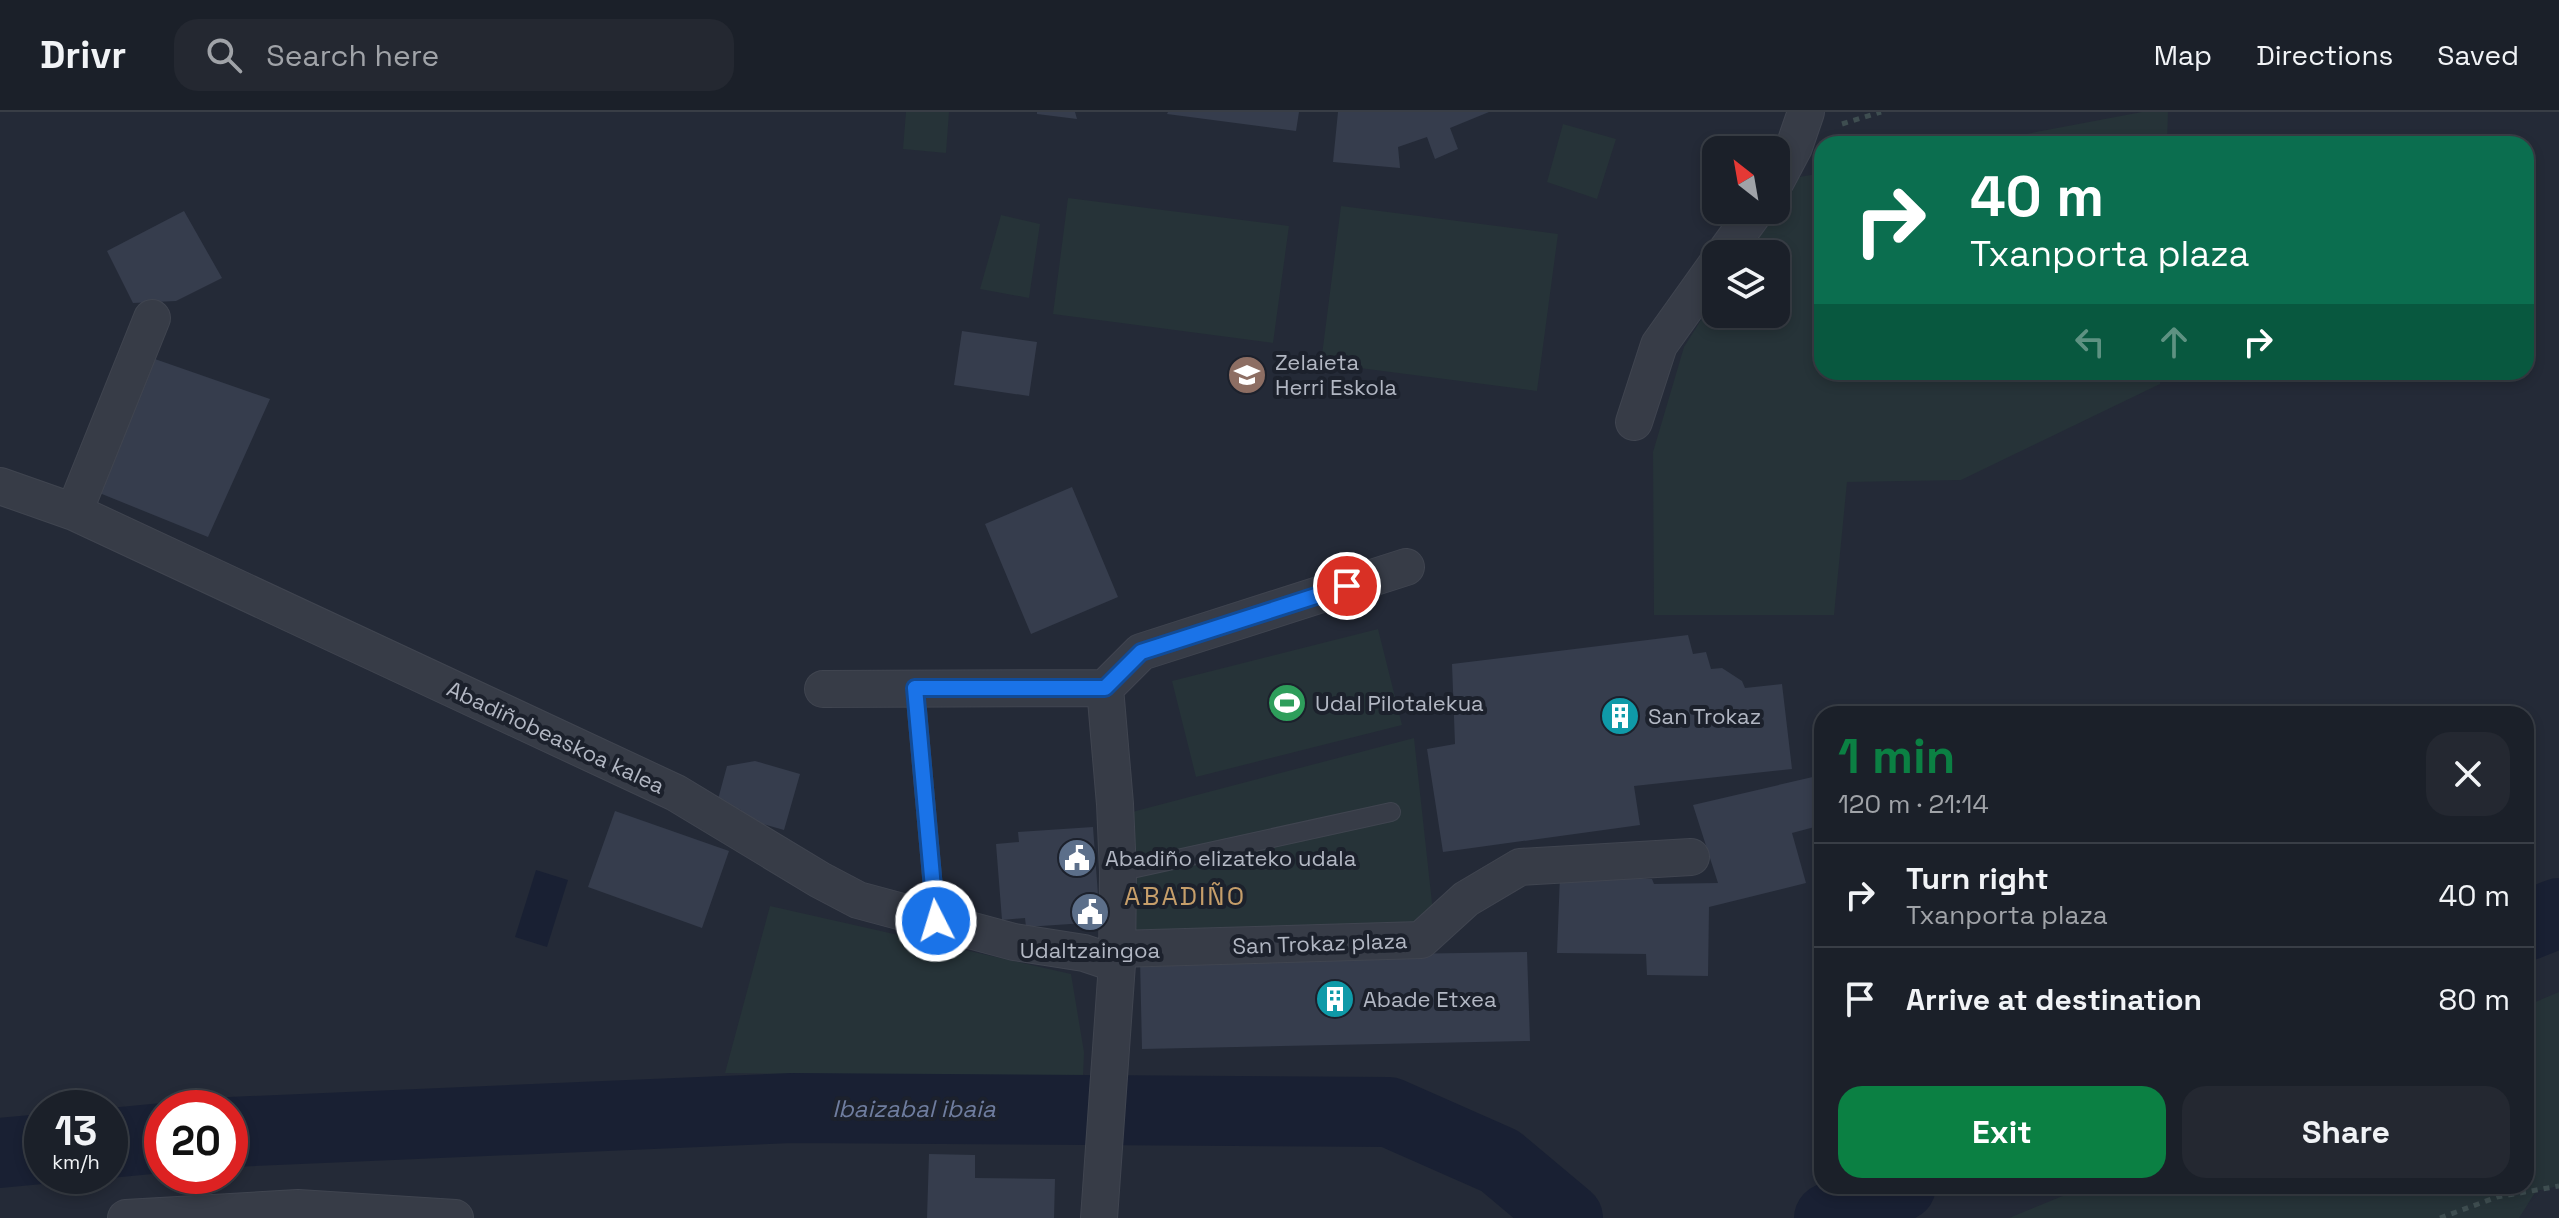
<!DOCTYPE html>
<html lang="en">
<head>
<meta charset="utf-8">
<style>
	:root { --surface:#1b2029; --page:#242831; --text:#f1f3f6; --muted:#a0a3a8; --line:#393e46; --accent:#0b8043 }
	body { margin:0; font-family:"Space Grotesk",sans-serif; background:var(--page); color:var(--text); height:100vh; display:flex; flex-direction:column; font-size:30px; white-space:nowrap }
	* { box-sizing:border-box; margin:0 }
	p { font-size:26px; color:var(--muted) }
	.icon { flex:none; width:44px; height:44px; fill:none; stroke:currentColor; stroke-width:2; stroke-linecap:round; stroke-linejoin:round }
	.map { position:relative; flex:1; overflow:hidden }
	.details { position:absolute; left:1814px; top:594px; width:720px; height:488px; display:flex; flex-direction:column; background:var(--surface); border-radius:24px; box-shadow:0 4px 12px #0003,0 0 0 2px var(--line) }
	.details>* { flex:none }
	.banner { position:absolute; left:1814px; top:24px; width:720px; height:244px; border-radius:24px; box-shadow:0 4px 12px #0003,0 0 0 2px var(--line); background:#0b6e4f; color:#fff; overflow:hidden }
	.needle { width:52px; rotate:329deg }
	.fabs { position:absolute; left:1702px; top:24px; display:grid; gap:16px }
	.fabs a { display:grid; place-items:center; width:88px; height:88px; border-radius:16px; background:var(--surface); box-shadow:0 4px 12px #0003,0 0 0 2px var(--line); font-size:40px }
	.speed { position:absolute; left:24px; top:978px; display:flex; gap:16px; font-size:40px; font-weight:700; text-align:center }
	.speed>* { display:grid; place-content:center; width:104px; height:104px; border-radius:50%; background:var(--surface); box-shadow:0 4px 12px #0003,0 0 0 2px var(--line); line-height:1 }
	.speed small { font-size:20px; font-weight:400 }
	.speed .limit { border:12px solid #d22; background:#fff; color:#111 }
	.pin { position:absolute; display:grid; place-items:center; width:68px; height:68px; color:#fff; margin:-34px; border:4px solid #fff; border-radius:50%; box-shadow:0 2px 8px #0007 }
	.me { position:absolute; width:88px; margin:-44px; rotate:355deg; stroke-linejoin:round; filter:drop-shadow(0 0 6px #0008) }
	.turn { display:flex; align-items:center; gap:28px; height:168px; padding:0 24px; font-size:36px }
	.turn .icon { width:104px; height:104px; stroke-width:2.5 }
	.turn b { display:block; font-size:56px; line-height:68px }
	.lanes { display:flex; align-items:center; height:76px; padding:0 24px; background:#0003; justify-content:center; gap:40px; direction:ltr }
	.lanes .off { opacity:.35 }
	.round { display:grid; place-items:center; flex:none; width:84px; height:84px; border-radius:24px; background:var(--page) }
	.headline { display:flex; align-items:center; justify-content:space-between; height:136px; padding:0 24px }
	h1 { font-size:48px; font-weight:600; line-height:60px; color:var(--accent) }
	.cta { display:flex; gap:16px; margin-top:auto; padding:16px 24px }
	.cta a { flex:1; height:92px; border-radius:24px; background:var(--accent); color:#fff; font-size:32px; font-weight:600; line-height:92px; text-align:center }
	.cta a+a { background:var(--page); color:var(--text) }
	ul { padding:0; list-style:none }
	li { display:flex; align-items:center; gap:24px; height:104px; padding:0 24px; border-top:2px solid var(--line) }
	li div { flex:1 }
	li b { display:block; font-size:30px }
	li em { font-style:normal }
	header { display:flex; align-items:center; gap:48px; box-sizing:border-box; height:112px; padding:0 40px; background:var(--surface); border-bottom:2px solid var(--line) }
	header strong { font-size:38px }
	nav { display:flex; gap:44px; margin-inline-start:auto; font-size:28px }
	.search { width:560px; height:72px; background:var(--page); display:flex; align-items:center; gap:20px; box-sizing:border-box; padding:0 28px; border-radius:24px; color:var(--muted); font-size:30px }
	.map>svg:first-child { display:block }
	.green { fill:#263338 }
	.water { fill:#192033 }
	.lines { fill:none; stroke-linecap:round; stroke-linejoin:round }
	.river { stroke:#192033; stroke-width:70 }
	.building { fill:#363d4d }
	.lane-casing { stroke:#404550; stroke-width:20 }
	.street-casing { stroke:#404550; stroke-width:38 }
	.path { stroke:#3e4d50; stroke-width:5; stroke-dasharray:6 6; stroke-linecap:butt }
	.lane { stroke:#373c47; stroke-width:18 }
	.street { stroke:#373c47; stroke-width:36 }
	.route-casing { stroke:#114b97; stroke-width:20 }
	.route { stroke:#1a73e8; stroke-width:14 }
	.labels { text-anchor:middle; stroke-width:8; stroke-linejoin:round; paint-order:stroke }
	.poi-label { font-size:22px; fill:#b2b7c3; stroke:#1c212c; text-anchor:start }
	.street-label { font-size:22px; fill:#b2b7c3; stroke:#1c212c }
	.water-label { font-size:24px; font-style:italic; fill:#6f7d9f; stroke:#1c212c }
	.quarter-label { font-size:26px; letter-spacing:2px; fill:#c69e6a; stroke:#1c212c }
</style>
</head>
<body>
<header>
<strong>Drivr</strong>
<div class="search"><svg class="icon" aria-label="search" viewBox="0 0 24 24"><circle cx="10" cy="10" r="6"/><path d="M15 15l6 6"/></svg>Search here</div>
<nav><a>Map</a><a>Directions</a><a>Saved</a></nav>
</header>
<div class="map">
<svg width="2559" height="1106" viewBox="0 0 2559 1106">
	<rect width="100%" height="100%" fill="#242a37"/>
	<path class="green" d="M 906,0 L 949,0 L 946,41 L 903,37 Z
		M 2142,0 L 2168,0 L 2167,32 L 1973,32 Z
		M 1563,12 L 1616,27 L 1597,87 L 1547,70 Z
		M 1822,61 L 1822,260 L 2160,260 L 2160,272 L 1961,368 L 1847,370 L 1834,503 L 1654,503 L 1653,340 L 1684,235 L 1716,184 L 1716,202 L 1776,202 L 1776,142 L 1742,142 L 1769,98 L 1776,98 L 1776,87 L 1788,67 Z
		M 1068,86 L 1289,114 L 1273,231 L 1053,202 Z
		M 1341,94 L 1558,122 L 1537,279 L 1321,251 Z
		M 1001,103 L 1040,112 L 1029,186 L 980,177 Z
		M 1378,517 L 1402,613 L 1196,665 L 1172,569 Z
		M 1414,626 L 1434,809 L 1135,827 L 1132,700 Z
		M 770,794 L 1071,862 L 1084,940 L 1083,966 L 725,961 Z
		M 2559,880 L 2559,1074 L 2536,1079 L 2519,1106 L 2009,1106 L 2087,1074 L 2526,1074 L 2526,894 Z"/>
	<path class="water" d="M 536,758 L 568,768 L 547,835 L 515,825 Z"/>
	<g class="lines">
		<path class="river" d="M 2526,814 L 2559,801
			M 230,1020 L 792,996 L 1389,1000 L 1500,1049 L 1568,1106
			M 110,1031 L 162,1026
			M 0,1041 L 42,1037
			M 1829,1106 L 1901,1074"/>
	</g>
	<path class="building" d="M 1037,0 L 1075,0 L 1077,7 L 1037,2 Z
		M 1168,0 L 1299,0 L 1296,19 L 1167,2 Z
		M 1338,0 L 1489,0 L 1450,16 L 1458,37 L 1435,47 L 1427,25 L 1398,35 L 1400,56 L 1333,50 Z
		M 184,99 L 222,166 L 176,189 L 133,191 L 107,139 Z
		M 962,219 L 1037,230 L 1029,284 L 954,273 Z
		M 152,246 L 270,287 L 208,425 L 97,380 Z
		M 1072,375 L 1118,485 L 1031,522 L 985,412 Z
		M 1688,523 L 1693,542 L 1706,540 L 1711,557 L 1722,556 L 1742,569 L 1745,576 L 1782,572 L 1792,657 L 1634,674 L 1640,713 L 1443,740 L 1427,637 L 1455,632 L 1452,552 Z
		M 755,649 L 800,662 L 784,718 L 739,705 L 741,698 L 717,691 L 727,654 Z
		M 1817,664 L 1822,682 L 1822,713 L 1792,721 L 1806,771 L 1709,795 L 1708,864 L 1647,863 L 1646,842 L 1557,841 L 1560,763 L 1652,767 L 1654,772 L 1718,771 L 1693,693 Z
		M 615,699 L 729,739 L 702,816 L 588,775 Z
		M 1093,715 L 1100,810 L 1026,815 L 1025,806 L 1002,808 L 996,732 L 1019,730 L 1018,720 Z
		M 1527,840 L 1530,929 L 1142,937 L 1140,846 Z
		M 929,1042 L 975,1043 L 975,1066 L 1055,1067 L 1054,1106 L 927,1106 Z"/>
	<g class="lines">
		<g class="lane-casing">
			<path id="lane" d="M 915,576 L 936,809
				M 1118,760 L 1391,700"/>
		</g>
		<g class="street-casing">
			<path id="street" d="M 1776,69 L 1794,35 L 1806,0
				M 1724,142 L 1756,98
				M 1634,310 L 1659,233 L 1716,153
				M 0,374 L 74,400 L 676,681 L 820,768 L 858,788 L 1014,830 L 1084,841 L 1117,852
				M 74,400 L 152,206
				M 823,577 L 1105,576 L 1141,540 L 1406,455
				M 1117,837 L 1421,828 L 1466,787 L 1520,755 L 1691,745
				M 126,1106 L 298,1096 L 455,1106
				M 1099,1106 L 1117,852 L 1118,760 L 1115,692 L 1105,576"/>
		</g>
		<path class="path" d="M 1842,12 L 1881,0
			M 2440,1106 L 2497,1085 L 2559,1074"/>
		<use href="#lane" class="lane"/>
		<use href="#street" class="street"/>
	</g>
	<g class="lines">
		<g class="route-casing">
			<path id="route" d="M 936,809 L 915,576 L 1105,576 L 1141,540 L 1347,474"/>
		</g>
		<use href="#route" class="route"/>
	</g>
	<defs>
		<g id="school-disc" transform="scale(2)"><circle r="9.5" fill="#8d6e63" stroke="#1c212c"/><path d="M0-5L7-2L0 1L-7-2ZM-4 1L0 2.5L4 1V4Q0 6-4 4Z" fill="#fff"/></g>
		<g id="stadium-disc" transform="scale(2)"><circle r="9.5" fill="#2e9e5b" stroke="#1c212c"/><path d="M0-5a6.5 5 0 1 0 0 10a6.5 5 0 1 0 0-10ZM-3.5-1.8h7v3.6h-7Z" fill="#fff"/></g>
		<g id="building-disc" transform="scale(2)"><circle r="9.5" fill="#0f9aa8" stroke="#1c212c"/><path d="M-4-6H4V6H1V3H-1V6H-4ZM-2.5-4.3h1.7v1.8h-1.7ZM.8-4.3h1.7v1.8H.8ZM-2.5-1h1.7V.8h-1.7ZM.8-1h1.7V.8H.8Z" fill="#fff"/></g>
		<g id="civic-disc" transform="scale(2)"><circle r="9.5" fill="#5c6f8a" stroke="#1c212c"/><path d="M-.6-6.5H3V-4.5H.6V-3L4-1V1h2V6H-6V1h2V-1L-.6-3ZM-1.2 2.5V6h2.4V2.5Z" fill="#fff"/></g>
	</defs>
	<g fill-rule="evenodd">
		<use href="#school-disc" x="1247" y="263"/>
		<use href="#stadium-disc" x="1287" y="591"/>
		<use href="#building-disc" x="1620" y="604"/>
		<use href="#civic-disc" x="1077" y="746"/>
		<use href="#civic-disc" x="1090" y="800"/>
		<use href="#building-disc" x="1335" y="887"/>
	</g>
	<g class="labels">
		<g class="poi-label">
			<text x="1275" y="258">Zelaieta<tspan x="1275" dy="25">Herri Eskola</tspan></text>
			<text x="1315" y="599">Udal Pilotalekua</text>
			<text x="1648" y="612">San Trokaz</text>
			<text x="1105" y="754">Abadiño elizateko udala</text>
			<text x="1090" y="846" text-anchor="middle">Udaltzaingoa</text>
			<text x="1363" y="895">Abade Etxea</text>
		</g>
		<g class="street-label">
			<text transform="translate(556 625) rotate(25)" y="8">Abadiñobeaskoa kalea</text>
			<text transform="translate(1320 831) rotate(-2)" y="8">San Trokaz plaza</text>
		</g>
		<g class="water-label">
			<text x="914" y="1005">Ibaizabal ibaia</text>
		</g>
		<g class="quarter-label">
			<text x="1185" y="793">ABADIÑO</text>
		</g>
	</g>
</svg>
<div class="fabs">
<a><svg class="needle" viewBox="-14 -14 28 28"><path d="M0-13l5 13h-10z" fill="#e53935"/><path d="M0 13l5-13h-10z" fill="#a0a3a8"/></svg></a>
<a><svg class="icon" aria-label="layers" viewBox="0 0 24 24"><path d="M12 4l9 5-9 5-9-5zM3 14l9 5 9-5"/></svg></a>
</div>
<div class="speed"><div>13<small>km/h</small></div><div class="limit">20</div></div>
<div class="pin" style="left:1347px;top:474px;background:#d93025"><svg class="icon" aria-label="arrive" viewBox="0 0 24 24"><path d="M6 21V4h12l-3 4 3 4H6"/></svg></div>
<svg class="me" style="left:936px;top:809px" viewBox="-20 -20 40 40"><circle r="17" fill="#1a73e8" stroke="#fff" stroke-width="3"/><path d="M0-11L8 9 0 5-8 9z" fill="#fff"/></svg>
<div class="banner">
<div class="turn"><svg class="icon" aria-label="right" viewBox="0 0 24 24"><path d="M7 20v-9h11M14 6l5 5-5 5"/></svg><div><b>40 m</b>Txanporta plaza</div></div>
<div class="lanes"><svg class="icon off" aria-label="left" viewBox="0 0 24 24"><path d="M17 20v-9H6M10 6l-5 5 5 5"/></svg><svg class="icon off" aria-label="ahead" viewBox="0 0 24 24"><path d="M12 20V5M6 11l6-6 6 6"/></svg><svg class="icon" aria-label="right" viewBox="0 0 24 24"><path d="M7 20v-9h11M14 6l5 5-5 5"/></svg></div>
</div>
<section class="details">
<div class="headline"><div><h1>1 min</h1><p>120 m · 21:14</p></div><a class="round"><svg class="icon" aria-label="close" viewBox="0 0 24 24"><path d="M6 6l12 12M18 6L6 18"/></svg></a></div>
<ul>
<li><svg class="icon" aria-label="right" viewBox="0 0 24 24"><path d="M7 20v-9h11M14 6l5 5-5 5"/></svg><div><b>Turn right</b><p>Txanporta plaza</p></div><em>40 m</em></li>
<li><svg class="icon" aria-label="arrive" viewBox="0 0 24 24"><path d="M6 21V4h12l-3 4 3 4H6"/></svg><div><b>Arrive at destination</b></div><em>80 m</em></li>
</ul>
<div class="cta"><a>Exit</a><a>Share</a></div>
</section>
</div>
</body>
</html>
